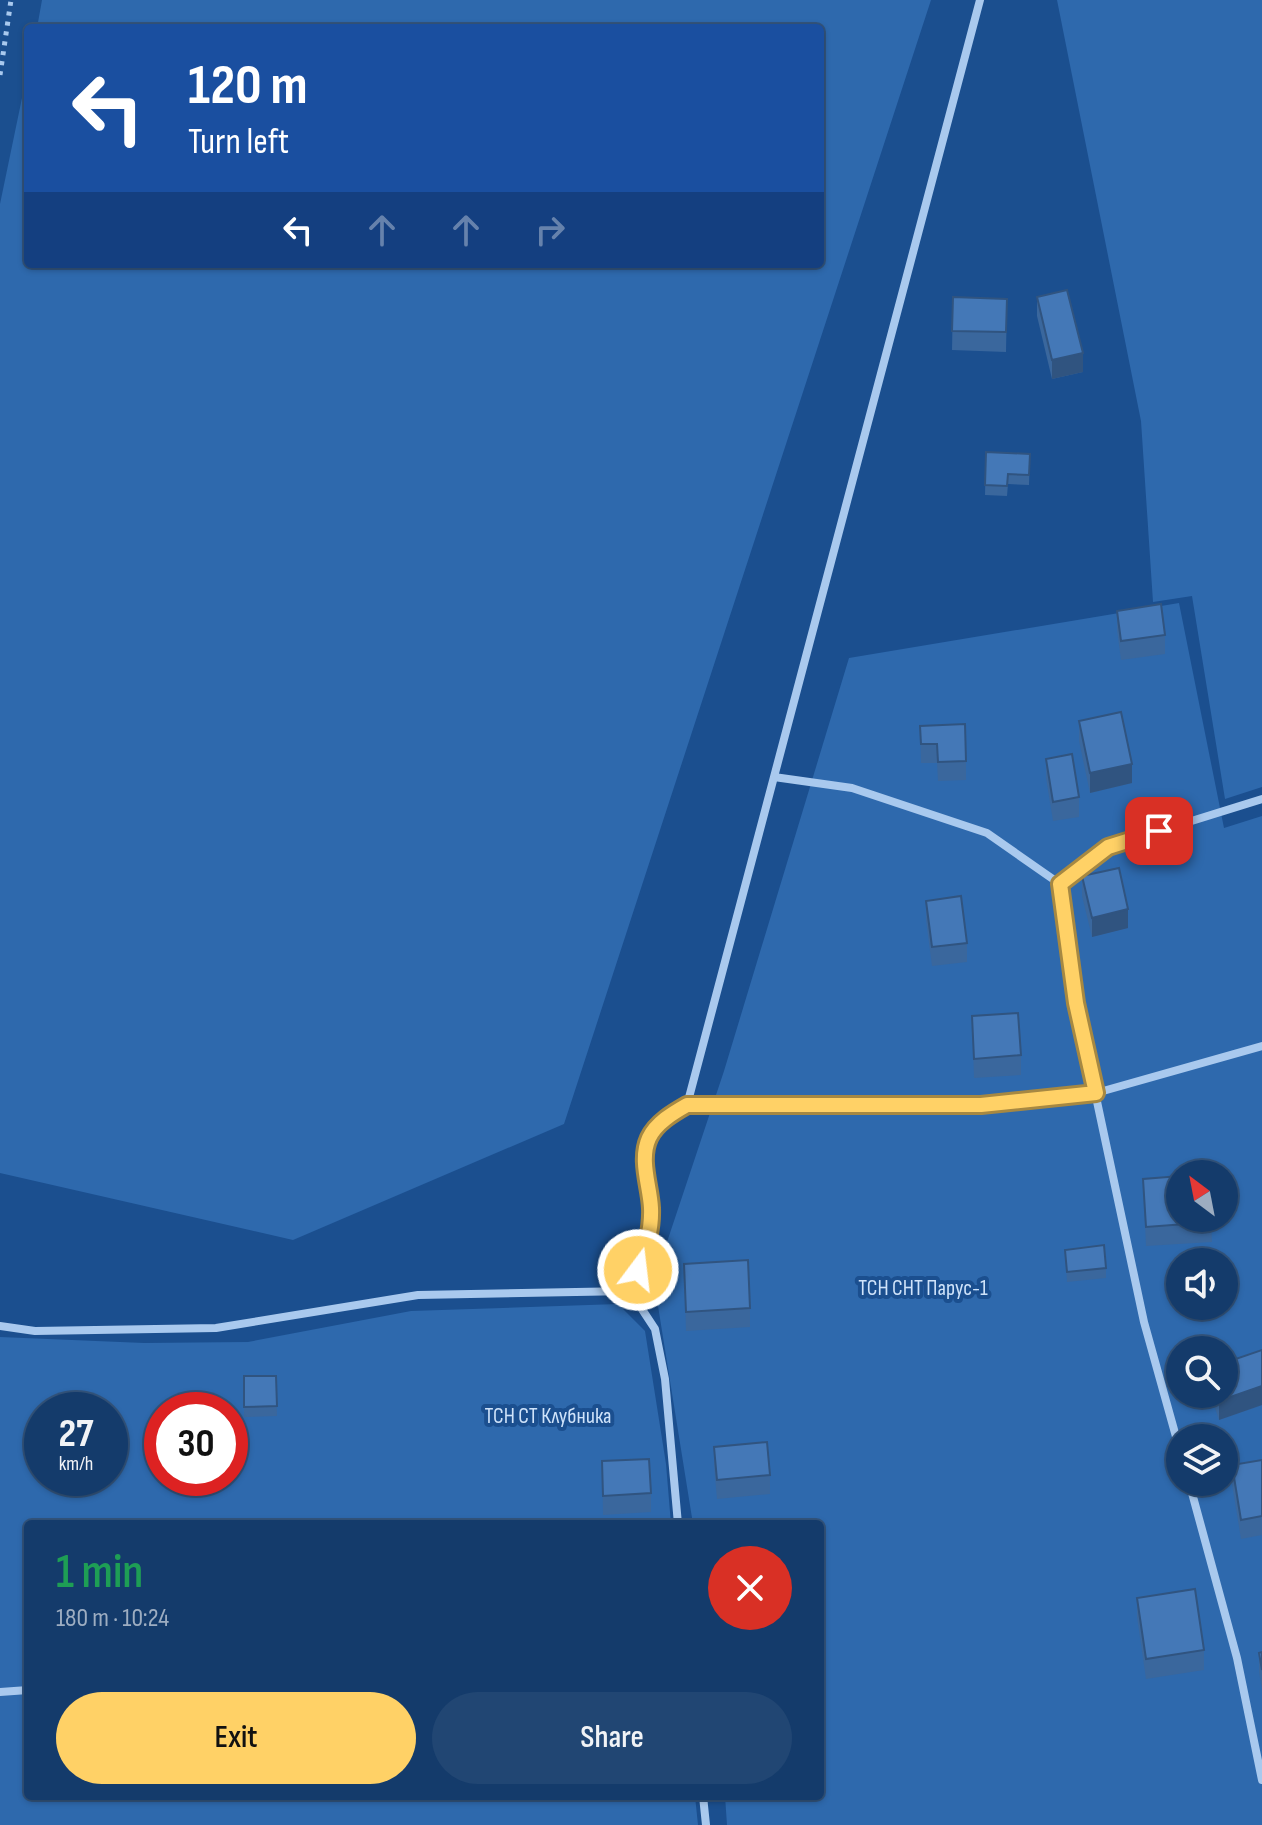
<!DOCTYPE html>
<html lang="en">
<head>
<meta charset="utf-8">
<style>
	:root { --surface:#143b6b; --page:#214673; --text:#f1f3f6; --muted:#9dadc1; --line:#33557e; --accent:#ffd166 }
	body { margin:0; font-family:"Sofia Sans Condensed",sans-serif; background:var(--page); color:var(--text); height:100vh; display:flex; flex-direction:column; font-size:30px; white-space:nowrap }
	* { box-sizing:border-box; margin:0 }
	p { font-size:26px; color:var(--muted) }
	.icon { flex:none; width:44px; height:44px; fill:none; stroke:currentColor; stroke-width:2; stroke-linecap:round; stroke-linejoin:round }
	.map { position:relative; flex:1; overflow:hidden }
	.drawer { position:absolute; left:24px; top:1520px; width:800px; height:280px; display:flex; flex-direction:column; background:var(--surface); border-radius:8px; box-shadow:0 2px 6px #0004,0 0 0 2px var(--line) }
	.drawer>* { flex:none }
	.guide { position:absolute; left:24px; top:24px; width:800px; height:244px; border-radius:8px; box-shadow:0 2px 6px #0004,0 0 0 2px var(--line); background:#1a4fa0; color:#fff; overflow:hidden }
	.needle { width:52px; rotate:328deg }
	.fabs { position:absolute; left:1166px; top:1160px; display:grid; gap:16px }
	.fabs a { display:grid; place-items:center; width:72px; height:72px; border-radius:50%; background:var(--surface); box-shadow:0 2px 6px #0004,0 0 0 2px var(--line); font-size:40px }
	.speed { position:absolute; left:24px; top:1392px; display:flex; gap:16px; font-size:40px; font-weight:700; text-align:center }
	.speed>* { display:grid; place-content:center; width:104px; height:104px; border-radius:50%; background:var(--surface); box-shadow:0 2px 6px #0004,0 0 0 2px var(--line); line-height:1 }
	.speed small { font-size:20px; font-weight:400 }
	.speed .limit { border:12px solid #d22; background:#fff; color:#111 }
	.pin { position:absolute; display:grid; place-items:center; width:68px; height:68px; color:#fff; margin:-34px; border-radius:16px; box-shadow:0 4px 12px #0006 }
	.me { position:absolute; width:88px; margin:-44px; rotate:15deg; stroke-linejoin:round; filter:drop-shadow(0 0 6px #0008) }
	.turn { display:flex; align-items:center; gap:28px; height:168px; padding:0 32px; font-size:36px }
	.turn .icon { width:104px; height:104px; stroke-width:2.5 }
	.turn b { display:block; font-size:56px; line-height:68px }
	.lanes { display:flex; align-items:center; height:76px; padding:0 32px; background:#0003; justify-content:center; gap:40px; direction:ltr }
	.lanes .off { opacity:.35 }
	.round { display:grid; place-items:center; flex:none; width:84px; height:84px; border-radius:42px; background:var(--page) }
	.overview { display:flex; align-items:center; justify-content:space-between; height:136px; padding:0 32px }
	h1 { font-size:48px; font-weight:600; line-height:60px; color:#1e9e55 }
	.cta { display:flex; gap:16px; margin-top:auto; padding:16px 32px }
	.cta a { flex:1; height:92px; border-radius:48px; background:var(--accent); color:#111; font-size:32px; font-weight:600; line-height:92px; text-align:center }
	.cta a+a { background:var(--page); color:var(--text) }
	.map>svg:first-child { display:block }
	.green { fill:#2e69ad; fill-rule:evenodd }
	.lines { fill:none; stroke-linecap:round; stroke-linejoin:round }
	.path { stroke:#a9c9ee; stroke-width:5; stroke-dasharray:4 6; stroke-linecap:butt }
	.minor { stroke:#a9c9ee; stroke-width:8 }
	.wall { fill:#3a679d }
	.shaded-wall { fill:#305480 }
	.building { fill:#4478b7; stroke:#305480; stroke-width:2 }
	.route-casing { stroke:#a68842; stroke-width:20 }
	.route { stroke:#ffd166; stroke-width:14 }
	.labels { text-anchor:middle; stroke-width:8; stroke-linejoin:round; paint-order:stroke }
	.park-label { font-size:22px; fill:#cfe3fa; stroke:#1b4f8f }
</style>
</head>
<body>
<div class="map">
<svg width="1262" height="1825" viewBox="0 0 1262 1825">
	<rect width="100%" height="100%" fill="#1b4f8f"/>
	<path class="green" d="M 42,0 L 931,0 L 564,1124 L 293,1240 L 0,1173 L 0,204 L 28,69 L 28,264 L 820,264 L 820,28 L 37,28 Z
		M 1057,0 L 1262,0 L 1262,787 L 1225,799 L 1192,596 L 1153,602 L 1141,421 Z
		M 1179,603 L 1224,828 L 1262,816 L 1262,1825 L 727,1825 L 725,1796 L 820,1796 L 820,1524 L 693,1524 L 654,1281 L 724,1071 L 849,658 ZM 1180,1174 L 1224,1174 L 1224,1218 L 1180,1218 ZM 1180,1262 L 1224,1262 L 1224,1306 L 1180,1306 ZM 1180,1350 L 1224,1350 L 1224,1394 L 1180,1394 ZM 1180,1438 L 1224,1438 L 1224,1482 L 1180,1482 Z
		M 618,1304 L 645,1331 L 666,1464 L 671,1524 L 28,1524 L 28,1796 L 695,1796 L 698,1825 L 0,1825 L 0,1337 L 144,1343 L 248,1342 L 411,1311 ZM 42,1410 L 110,1410 L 110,1478 L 42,1478 ZM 162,1410 L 230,1410 L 230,1478 L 162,1478 Z"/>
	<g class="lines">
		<path class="path" d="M 0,75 L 11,0"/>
		<path class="minor" d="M 774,777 L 852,788 L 987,833 L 1060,884 L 1076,1003 L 1144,1322 L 1180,1451
			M 1060,884 L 1108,847 L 1262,799
			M 687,1105 L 981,1105 L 1096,1093 L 1262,1046
			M 0,1326 L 35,1331 L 216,1328 L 418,1295 L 630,1291
			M 1189,1482 L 1237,1658 L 1262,1780
			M 678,1524 L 665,1379 L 655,1329 L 630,1291 C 640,1265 649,1241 651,1213 C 654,1156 624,1144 687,1105 L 980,0
			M 0,1692 L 28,1690
			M 703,1796 L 706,1825"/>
	</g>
	<path class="wall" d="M 953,297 L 1007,299 L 1006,352 L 952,350 Z
		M 1037,297 L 1083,372 L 1052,379 L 1037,316 Z
		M 986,452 L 1030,454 L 1029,485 L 1008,484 L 1007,496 L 985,495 Z
		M 1117,611 L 1165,635 L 1165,654 L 1121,660 L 1117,630 Z
		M 1079,721 L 1132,783 L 1090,793 L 1079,741 Z
		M 920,726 L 966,761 L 966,780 L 938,781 L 937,763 L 921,763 Z
		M 1046,759 L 1079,797 L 1079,817 L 1053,821 L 1046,778 Z
		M 1082,876 L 1128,928 L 1092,937 L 1082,896 Z
		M 926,901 L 967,943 L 967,962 L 932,966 L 926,920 Z
		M 972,1016 L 1021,1055 L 1021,1075 L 974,1078 Z
		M 1143,1179 L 1211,1218 L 1212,1242 L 1146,1246 Z
		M 1065,1250 L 1106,1268 L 1106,1278 L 1067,1282 Z
		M 684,1264 L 750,1308 L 750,1327 L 686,1331 Z
		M 1262,1350 L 1262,1405 L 1219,1420 L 1210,1394 L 1224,1394 Z
		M 244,1376 L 276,1376 L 277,1416 L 244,1417 Z
		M 714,1447 L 770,1475 L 770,1494 L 717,1499 L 714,1466 Z
		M 1262,1460 L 1262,1535 L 1241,1539 L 1232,1484 L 1232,1465 Z
		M 602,1461 L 651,1493 L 651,1512 L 603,1515 Z
		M 1137,1598 L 1204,1650 L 1204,1670 L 1146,1679 L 1137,1617 Z
		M 1262,1652 L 1262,1690 L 1259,1672 L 1259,1653 Z
		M 263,1796 L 299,1796 L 299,1802 L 263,1802 Z"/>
	<path class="shaded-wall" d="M 1083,353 L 1083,372 L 1052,379 L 1052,360 Z
		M 1132,764 L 1132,783 L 1090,793 L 1090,773 Z
		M 1128,909 L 1128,928 L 1092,937 L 1092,918 Z
		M 1262,1386 L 1262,1405 L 1219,1420 L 1219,1401 Z"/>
	<path class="building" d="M 1067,290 L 1083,353 L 1052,360 L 1037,297 Z
		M 953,297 L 1007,299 L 1006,332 L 952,331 Z
		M 986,452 L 1030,454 L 1029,475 L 1008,474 L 1007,486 L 985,485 Z
		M 1161,604 L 1165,635 L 1121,641 L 1117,611 Z
		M 1121,712 L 1132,764 L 1090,773 L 1079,721 Z
		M 965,724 L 966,761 L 938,762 L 937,744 L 921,744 L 920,726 Z
		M 1072,754 L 1079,797 L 1053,802 L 1046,759 Z
		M 1119,868 L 1128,909 L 1092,918 L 1082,876 Z
		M 961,896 L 967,943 L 932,947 L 926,901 Z
		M 1018,1013 L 1021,1055 L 974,1059 L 972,1016 Z
		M 1180,1176 L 1180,1218 L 1211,1218 L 1212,1222 L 1146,1227 L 1143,1179 Z
		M 1104,1245 L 1106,1268 L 1067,1272 L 1065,1250 Z
		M 748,1260 L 750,1308 L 686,1312 L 684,1264 Z
		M 1262,1350 L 1262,1386 L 1219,1401 L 1217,1394 L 1224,1394 L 1224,1363 Z
		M 244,1376 L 276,1376 L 277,1406 L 244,1407 Z
		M 767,1442 L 770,1475 L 717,1480 L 714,1447 Z
		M 649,1459 L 651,1493 L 603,1496 L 602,1461 Z
		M 1262,1460 L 1262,1516 L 1241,1520 L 1232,1465 Z
		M 1195,1589 L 1204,1650 L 1146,1659 L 1137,1598 Z
		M 1262,1652 L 1262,1670 L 1259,1653 Z"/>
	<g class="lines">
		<g class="route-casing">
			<path id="route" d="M 638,1270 C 646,1250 652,1229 651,1208 C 650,1186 639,1160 649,1138 C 656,1123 673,1113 687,1105 L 981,1105 L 1096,1093 L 1076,1003 L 1060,884 L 1108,847 L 1159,831"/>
		</g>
		<use href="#route" class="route"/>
	</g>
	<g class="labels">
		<g class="park-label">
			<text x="923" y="1295">ТСН СНТ Парус-1</text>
			<text x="548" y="1423">ТСН СТ Клубника</text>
		</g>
	</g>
</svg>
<div class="fabs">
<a><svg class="needle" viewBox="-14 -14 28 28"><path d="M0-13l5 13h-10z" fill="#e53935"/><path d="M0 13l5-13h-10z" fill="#9dadc1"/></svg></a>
<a><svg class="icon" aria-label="sound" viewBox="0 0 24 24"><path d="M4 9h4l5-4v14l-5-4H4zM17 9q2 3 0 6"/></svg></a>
<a><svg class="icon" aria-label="search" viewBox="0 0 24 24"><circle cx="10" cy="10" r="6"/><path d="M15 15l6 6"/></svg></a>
<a><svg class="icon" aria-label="layers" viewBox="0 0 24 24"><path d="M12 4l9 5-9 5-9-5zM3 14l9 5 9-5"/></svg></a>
</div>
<div class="speed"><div>27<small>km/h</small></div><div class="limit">30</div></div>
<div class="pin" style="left:1159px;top:831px;background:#d93025"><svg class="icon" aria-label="arrive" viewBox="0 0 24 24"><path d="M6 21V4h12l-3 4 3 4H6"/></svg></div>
<svg class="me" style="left:638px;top:1270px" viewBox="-20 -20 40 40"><circle r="17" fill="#ffd166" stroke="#fff" stroke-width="3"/><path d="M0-11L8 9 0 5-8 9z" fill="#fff"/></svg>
<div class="guide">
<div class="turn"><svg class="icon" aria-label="left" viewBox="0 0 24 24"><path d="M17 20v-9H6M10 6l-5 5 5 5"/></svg><div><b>120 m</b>Turn left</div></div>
<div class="lanes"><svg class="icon" aria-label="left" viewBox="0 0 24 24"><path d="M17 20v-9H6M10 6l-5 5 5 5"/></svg><svg class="icon off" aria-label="ahead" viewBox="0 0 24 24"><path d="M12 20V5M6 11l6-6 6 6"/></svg><svg class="icon off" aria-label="ahead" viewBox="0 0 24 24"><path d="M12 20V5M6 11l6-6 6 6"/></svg><svg class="icon off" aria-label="right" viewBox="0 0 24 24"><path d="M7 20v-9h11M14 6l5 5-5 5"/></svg></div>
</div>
<section class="drawer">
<div class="overview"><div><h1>1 min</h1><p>180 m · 10:24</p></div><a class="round" style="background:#d93025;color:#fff"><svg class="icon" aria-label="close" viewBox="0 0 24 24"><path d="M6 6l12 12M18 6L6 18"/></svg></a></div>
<div class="cta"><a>Exit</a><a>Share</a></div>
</section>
</div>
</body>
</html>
